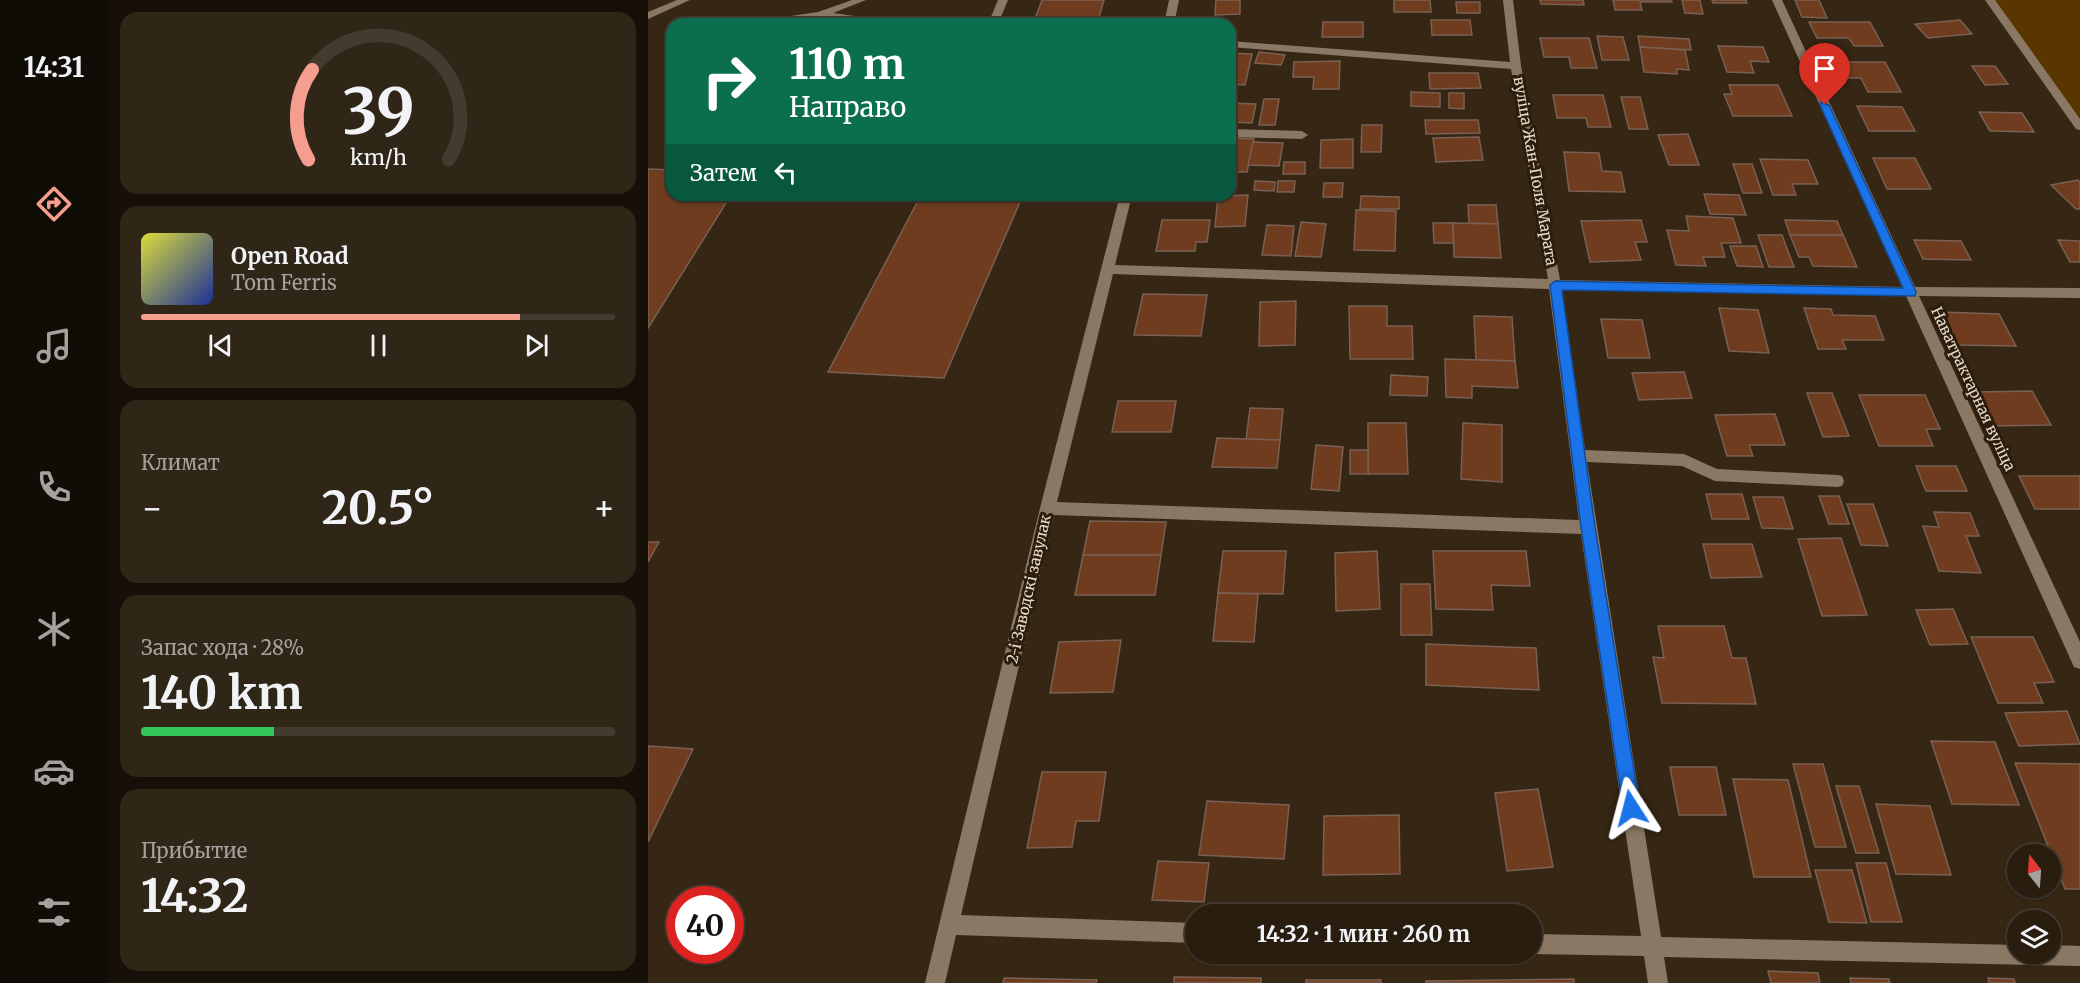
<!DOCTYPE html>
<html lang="ru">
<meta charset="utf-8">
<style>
body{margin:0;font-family:Merriweather,serif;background:#302618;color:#f1f3f6;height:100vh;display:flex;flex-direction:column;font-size:22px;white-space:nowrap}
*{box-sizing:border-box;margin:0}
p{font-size:20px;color:#a5a29e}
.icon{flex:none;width:33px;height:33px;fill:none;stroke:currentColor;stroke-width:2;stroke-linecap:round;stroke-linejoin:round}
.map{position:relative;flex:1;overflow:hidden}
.panel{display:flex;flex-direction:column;gap:12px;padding:12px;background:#161008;width:540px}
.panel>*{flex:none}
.hud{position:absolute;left:18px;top:18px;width:570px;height:183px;border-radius:18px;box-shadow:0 2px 4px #0004,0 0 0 2px #443b2f;background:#0b6e4f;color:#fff;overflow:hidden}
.needle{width:39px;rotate:343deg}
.tools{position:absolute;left:1359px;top:844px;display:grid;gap:12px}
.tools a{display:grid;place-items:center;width:54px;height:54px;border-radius:50%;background:#281d0f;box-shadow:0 2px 4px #0004,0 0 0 2px #443b2f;font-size:30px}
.speed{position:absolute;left:18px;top:886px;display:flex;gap:12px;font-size:30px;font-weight:700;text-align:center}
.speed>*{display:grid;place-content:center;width:78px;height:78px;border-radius:50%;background:#281d0f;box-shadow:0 2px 4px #0004,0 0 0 2px #443b2f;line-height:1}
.speed .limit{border:9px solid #d22;background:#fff;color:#111}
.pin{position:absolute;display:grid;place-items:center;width:51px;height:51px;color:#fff;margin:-62px -26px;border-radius:50% 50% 50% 0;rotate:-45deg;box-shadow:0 0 6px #0007}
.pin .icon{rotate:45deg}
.me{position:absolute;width:66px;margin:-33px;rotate:351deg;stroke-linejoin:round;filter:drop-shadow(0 0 4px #0008)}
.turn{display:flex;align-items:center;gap:21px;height:126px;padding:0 24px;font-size:27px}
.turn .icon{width:78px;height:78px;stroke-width:2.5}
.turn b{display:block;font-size:42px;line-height:51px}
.then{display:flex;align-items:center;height:57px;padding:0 24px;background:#0003;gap:12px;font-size:22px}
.big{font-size:45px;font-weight:700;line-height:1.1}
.panel .card{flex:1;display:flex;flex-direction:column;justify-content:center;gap:9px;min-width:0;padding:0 21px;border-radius:18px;background:#302618}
.panel .dial{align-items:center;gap:0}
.dial svg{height:156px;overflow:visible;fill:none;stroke:#443b2f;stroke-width:7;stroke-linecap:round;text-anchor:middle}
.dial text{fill:#f1f3f6;stroke:none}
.song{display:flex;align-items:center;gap:18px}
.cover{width:72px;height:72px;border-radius:9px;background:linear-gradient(135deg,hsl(60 70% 55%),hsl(230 70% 35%))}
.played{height:6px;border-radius:3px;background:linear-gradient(90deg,#f59d8e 80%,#443b2f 80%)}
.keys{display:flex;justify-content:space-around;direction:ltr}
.heat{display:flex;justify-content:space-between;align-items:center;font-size:33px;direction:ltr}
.charge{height:9px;border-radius:4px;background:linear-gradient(90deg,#34c759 28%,#443b2f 0)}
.trip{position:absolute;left:537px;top:904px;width:357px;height:60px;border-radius:30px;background:#281d0f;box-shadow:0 2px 4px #0004,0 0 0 2px #443b2f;font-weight:700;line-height:60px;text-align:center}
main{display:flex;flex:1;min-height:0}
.menu{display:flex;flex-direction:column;width:108px;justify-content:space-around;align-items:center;background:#100c06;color:#a5a29e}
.menu .icon{width:42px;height:42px}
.menu .selected{color:#f59d8e}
.menu b{font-size:27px;color:#f1f3f6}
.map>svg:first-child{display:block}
.green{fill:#593500}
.building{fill:#6f3c1f;stroke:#796053;stroke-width:1.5}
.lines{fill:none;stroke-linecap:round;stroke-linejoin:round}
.minor{fill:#8b7864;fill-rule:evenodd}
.route{fill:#1a73e8;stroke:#114b97;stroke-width:1.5}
.labels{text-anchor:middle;stroke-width:6;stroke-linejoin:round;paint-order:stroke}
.street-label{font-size:15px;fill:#e6dbd0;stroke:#2c1d0b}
</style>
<main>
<nav class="menu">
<b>14:31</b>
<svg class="icon selected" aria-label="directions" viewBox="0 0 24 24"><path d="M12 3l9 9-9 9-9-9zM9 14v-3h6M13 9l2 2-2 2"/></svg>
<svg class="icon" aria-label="music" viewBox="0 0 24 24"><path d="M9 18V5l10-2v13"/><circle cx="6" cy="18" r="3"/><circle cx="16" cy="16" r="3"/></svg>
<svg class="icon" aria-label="phone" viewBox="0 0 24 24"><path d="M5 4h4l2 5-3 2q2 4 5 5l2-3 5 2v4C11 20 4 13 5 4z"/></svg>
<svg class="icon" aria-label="climate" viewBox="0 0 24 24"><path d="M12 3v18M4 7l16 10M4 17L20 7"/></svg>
<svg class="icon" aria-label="car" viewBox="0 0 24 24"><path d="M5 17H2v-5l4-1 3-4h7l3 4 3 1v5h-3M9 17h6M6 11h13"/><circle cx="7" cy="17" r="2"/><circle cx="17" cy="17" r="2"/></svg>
<svg class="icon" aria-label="filters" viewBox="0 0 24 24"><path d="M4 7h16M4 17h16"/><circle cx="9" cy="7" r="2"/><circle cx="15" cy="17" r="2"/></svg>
</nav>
<section class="panel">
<div class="card dial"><svg viewBox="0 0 100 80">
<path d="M14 69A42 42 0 1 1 86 69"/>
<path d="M14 69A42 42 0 0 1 16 23" stroke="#f59d8e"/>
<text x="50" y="56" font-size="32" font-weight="700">39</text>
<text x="50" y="72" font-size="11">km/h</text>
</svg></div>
<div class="card">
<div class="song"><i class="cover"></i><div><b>Open Road</b><p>Tom Ferris</p></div></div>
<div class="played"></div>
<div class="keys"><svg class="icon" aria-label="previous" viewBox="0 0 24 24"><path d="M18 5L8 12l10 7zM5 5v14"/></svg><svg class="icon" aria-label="pause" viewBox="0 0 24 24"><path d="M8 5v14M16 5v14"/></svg><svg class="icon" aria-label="next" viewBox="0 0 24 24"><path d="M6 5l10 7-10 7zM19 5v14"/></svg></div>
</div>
<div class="card"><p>Климат</p>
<div class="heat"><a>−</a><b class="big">20.5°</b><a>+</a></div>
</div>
<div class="card"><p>Запас хода · 28%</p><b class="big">140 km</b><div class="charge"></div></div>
<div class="card"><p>Прибытие</p><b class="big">14:32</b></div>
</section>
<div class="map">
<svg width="1432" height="983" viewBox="0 0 1432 983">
<rect width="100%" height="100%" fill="#362714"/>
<polygon class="green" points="1342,0 1432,0 1432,122"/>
<g class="building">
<polygon points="394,0 456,0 449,24 385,24"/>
<polygon points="568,0 592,0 592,14 567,15"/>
<polygon points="746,0 782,0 783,12 746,12"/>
<polygon points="892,0 935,0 936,5 893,4"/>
<polygon points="965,0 1023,0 1024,2 992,2 994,10 967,10"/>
<polygon points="1034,0 1052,0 1055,14 1037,13"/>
<polygon points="1064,0 1098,0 1099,3 1065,3"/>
<polygon points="1147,0 1171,0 1179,18 1154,17"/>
<polygon points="808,2 832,2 832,13 809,13"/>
<polygon points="783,20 822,20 824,35 784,35"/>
<polygon points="1312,20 1324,34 1280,38 1267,24"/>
<polygon points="675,22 715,22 715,37 674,37"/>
<polygon points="1161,22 1222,22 1235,46 1206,46 1201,38 1169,38"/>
<polygon points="949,36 975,37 981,60 954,60"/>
<polygon points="990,36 1041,39 1043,50 992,47"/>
<polygon points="892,38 941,38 949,68 923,68 921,57 896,57"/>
<polygon points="1070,46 1115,47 1121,62 1102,61 1106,73 1079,72"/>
<polygon points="992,47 1037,50 1041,70 1029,69 1029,74 996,72"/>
<polygon points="611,52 637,55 633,65 607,63"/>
<polygon points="582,53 604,54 597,85 582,84"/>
<polygon points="692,61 691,89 665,89 666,77 645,77 646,62"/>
<polygon points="1182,62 1237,62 1253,92 1220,92 1213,78 1190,78"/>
<polygon points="1324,66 1347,66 1360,84 1337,85"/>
<polygon points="781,73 830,73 833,88 782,89"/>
<polygon points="1081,85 1130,85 1144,116 1085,116 1076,94 1084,94"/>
<polygon points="763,92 792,93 792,107 763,106"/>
<polygon points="801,93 816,93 816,109 801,108"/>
<polygon points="905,95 955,95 963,127 940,127 938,118 909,118"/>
<polygon points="973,97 992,97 1000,129 981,129"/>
<polygon points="616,99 631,99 627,125 611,125"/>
<polygon points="582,103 608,104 604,123 582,122"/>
<polygon points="1209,106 1254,107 1267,131 1221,131"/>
<polygon points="1331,112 1374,113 1386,132 1342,131"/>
<polygon points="777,120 830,120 832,133 778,134"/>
<polygon points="714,125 734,125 733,152 713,152"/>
<polygon points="1040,134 1051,165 1021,165 1010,135"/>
<polygon points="831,137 835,160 788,162 785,138"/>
<polygon points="582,138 606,139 599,172 582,172"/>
<polygon points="705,139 705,168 672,168 673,140"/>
<polygon points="605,142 635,143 631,166 600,165"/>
<polygon points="916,152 951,153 954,171 973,172 977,192 921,191"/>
<polygon points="1225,158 1267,158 1283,189 1239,189"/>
<polygon points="1112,159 1160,160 1170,184 1144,184 1148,195 1125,195"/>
<polygon points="636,162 657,162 657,174 635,174"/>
<polygon points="1085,164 1104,164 1114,193 1095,193"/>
<polygon points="0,169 24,170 24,195 83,195 0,328"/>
<polygon points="1430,180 1432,182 1432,209 1428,209 1403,185"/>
<polygon points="607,181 627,182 626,191 606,190"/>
<polygon points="630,181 647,181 646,192 629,192"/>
<polygon points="676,183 695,183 694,197 675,197"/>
<polygon points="1056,194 1091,195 1098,215 1062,214"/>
<polygon points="273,195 375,195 296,378 180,372"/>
<polygon points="600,195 597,226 567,227 570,196"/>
<polygon points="713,196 751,197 751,209 712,209"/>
<polygon points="820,205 848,205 850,224 821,223"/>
<polygon points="708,210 748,211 747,251 706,250"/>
<polygon points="1038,216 1085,218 1093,243 1073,243 1077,257 1055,257 1058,266 1028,265 1019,230 1041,231"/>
<polygon points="514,220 562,220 559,242 548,242 547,251 508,251"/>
<polygon points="993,220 999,242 987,242 993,260 942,262 933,221"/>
<polygon points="1137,220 1189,221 1195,235 1142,235"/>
<polygon points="653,222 678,224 673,257 647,256"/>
<polygon points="785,223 805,223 806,243 786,243"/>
<polygon points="805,223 850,224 853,258 806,257"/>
<polygon points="619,225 646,226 643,256 614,255"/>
<polygon points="1110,235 1134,235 1146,267 1121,267"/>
<polygon points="1142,235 1195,235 1209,267 1165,266 1161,257 1151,257"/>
<polygon points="1266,240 1313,241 1323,260 1275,259"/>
<polygon points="1410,240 1432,241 1432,262 1422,262"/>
<polygon points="1082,246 1108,246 1115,267 1089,266"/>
<polygon points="495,294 559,295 553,336 486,335"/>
<polygon points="648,301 647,345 611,346 612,302"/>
<polygon points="701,306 739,306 739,326 764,326 765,359 702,359"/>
<polygon points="1071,308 1110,310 1121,353 1081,351"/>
<polygon points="1156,308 1183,309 1185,315 1227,316 1236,340 1194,340 1198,349 1170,349"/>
<polygon points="1293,312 1351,314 1368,346 1307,345"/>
<polygon points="826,316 864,317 867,361 828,360"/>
<polygon points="953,319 994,320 1002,358 960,358"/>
<polygon points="797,359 867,361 870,388 824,386 824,398 798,397"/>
<polygon points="1036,372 1044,398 991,400 984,373"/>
<polygon points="743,375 780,377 779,396 742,395"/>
<polygon points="1384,391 1403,425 1344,426 1327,392"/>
<polygon points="1159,393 1184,393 1201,436 1175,437"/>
<polygon points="1211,395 1277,395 1292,429 1278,429 1285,446 1231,446"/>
<polygon points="470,401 528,401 523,432 464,432"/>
<polygon points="602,408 635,409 632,440 598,440"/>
<polygon points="1127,414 1137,445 1101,445 1105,456 1079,456 1067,415"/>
<polygon points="720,423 758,423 760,474 720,474"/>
<polygon points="815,423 854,425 854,482 813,479"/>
<polygon points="569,438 632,440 629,468 564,467"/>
<polygon points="668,445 695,447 691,491 663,489"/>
<rect x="702" y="450" width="18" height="24"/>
<polygon points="1268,466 1308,466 1319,491 1278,491"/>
<polygon points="1371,476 1432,476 1432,509 1387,509"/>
<polygon points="1058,494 1094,494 1101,519 1064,519"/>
<polygon points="1171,496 1191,496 1201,524 1181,524"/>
<polygon points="1105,497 1135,497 1145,529 1114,528"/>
<polygon points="1199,504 1225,504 1240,546 1213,545"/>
<polygon points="1286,512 1322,513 1331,536 1318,536 1333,573 1291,571 1275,526 1291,527"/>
<polygon points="442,521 518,522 513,555 435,555"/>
<polygon points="1193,538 1219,615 1174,616 1150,539"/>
<polygon points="0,542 11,542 0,562"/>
<polygon points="1055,544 1104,544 1114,577 1063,578"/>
<polygon points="575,551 638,551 635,594 570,593"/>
<polygon points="729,551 732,609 688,611 687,553"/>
<polygon points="785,551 878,551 882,586 843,585 845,610 788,609"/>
<polygon points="435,555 513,555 507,595 427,595"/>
<polygon points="753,584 782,584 784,635 753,635"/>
<polygon points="570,593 610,594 606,642 565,641"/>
<polygon points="1305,609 1320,644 1282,645 1268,610"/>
<polygon points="1010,626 1076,626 1084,658 1098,658 1108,704 1014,703 1005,657 1016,658"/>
<polygon points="1323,637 1385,637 1406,682 1386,683 1395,703 1350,703"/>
<polygon points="473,640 465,692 402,693 411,642"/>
<polygon points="778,644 888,648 891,690 778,685"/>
<polygon points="1419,711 1432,744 1371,746 1357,713"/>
<polygon points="1283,741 1347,742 1371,805 1304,804"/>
<polygon points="0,746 45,749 0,842"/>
<polygon points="1367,763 1432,764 1432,889 1417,889"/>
<polygon points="1145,764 1175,764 1198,847 1167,847"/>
<polygon points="1022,767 1068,767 1078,815 1031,815"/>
<polygon points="394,772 458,772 451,821 428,821 424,847 379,848"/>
<polygon points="1085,779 1140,780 1163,877 1106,877"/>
<polygon points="1188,786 1211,786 1231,853 1208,853"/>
<polygon points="890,789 905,867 859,871 847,793"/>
<polygon points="559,801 641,805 636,859 551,855"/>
<polygon points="1228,804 1282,806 1303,875 1248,874"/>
<polygon points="751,815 752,874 675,875 676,816"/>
<polygon points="510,861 561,863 556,902 504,900"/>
<polygon points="1208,863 1238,863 1254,922 1223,922"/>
<polygon points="1167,870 1204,870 1219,923 1181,922"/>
<polygon points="1120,971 1170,973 1172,983 1123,983"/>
<polygon points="526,977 613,978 613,983 526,983"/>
<polygon points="356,978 449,980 448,983 355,983"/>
<polygon points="1202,978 1241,979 1242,983 1203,983"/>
<polygon points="1340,978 1366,979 1367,983 1341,983"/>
<polygon points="926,979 926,983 778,983 778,981"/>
<rect x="658" y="980" width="75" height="3"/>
</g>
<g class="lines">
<g class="minor">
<polygon points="29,0 42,0 0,19 0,12"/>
<polygon points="204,0 218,0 185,13 242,21 247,24 220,24 174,18 129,24 103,24 108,21 170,12"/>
<polygon points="350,0 360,0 350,24 340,24"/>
<polygon points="521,0 531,0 526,24 516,24"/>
<path d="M855,0H865L873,66L912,280L1254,287L1124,0H1134L1267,287L1432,288V298L1271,296L1432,642V669L1426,667L1258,296L914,289L937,450L1036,454L1069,469L1189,475L1194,476L1196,481L1194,486L1189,487L1067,481L1034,466L939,462L1013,937L1370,945V954H1402V945L1432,946V966L1016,957L1020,983H1000L996,956L884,954V934L993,936L933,534L406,515L313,915L548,923V943L308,935L297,983H277L392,508L472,195H484L467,265L900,279L863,69L582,47V41L862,62ZM465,274L901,289L931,520L409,502Z"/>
<polygon points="1337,0 1347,0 1432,119 1432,130 1428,129"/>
<polygon points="582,129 654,131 660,135 654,139 582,137"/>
</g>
</g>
<polygon class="route" points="1173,102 1181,105 1268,292 1267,296 914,290 947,527 992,808 989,814 983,816 977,814 975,808 933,527 902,285 907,281 1255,288 1172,105"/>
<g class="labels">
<g class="street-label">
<text transform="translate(887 171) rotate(80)" y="5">вуліца Жан-Поля Марата</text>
<text transform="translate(1325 389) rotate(65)" y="5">Наватрактарная вуліца</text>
<text transform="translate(381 589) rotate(-77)" y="5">2-і Заводскі завулак</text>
</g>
</g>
</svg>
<div class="tools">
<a><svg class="needle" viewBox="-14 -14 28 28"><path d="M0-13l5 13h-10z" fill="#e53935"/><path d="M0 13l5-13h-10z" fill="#a5a29e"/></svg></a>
<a><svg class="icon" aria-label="layers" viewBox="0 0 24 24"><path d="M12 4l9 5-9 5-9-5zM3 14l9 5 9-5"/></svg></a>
</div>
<div class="speed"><div class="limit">40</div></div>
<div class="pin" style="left:1177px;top:105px;background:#d93025"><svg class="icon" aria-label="arrive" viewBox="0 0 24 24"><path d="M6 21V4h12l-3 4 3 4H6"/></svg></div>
<svg class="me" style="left:983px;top:808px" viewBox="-20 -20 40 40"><path d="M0-17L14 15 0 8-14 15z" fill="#1a73e8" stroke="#fff" stroke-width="4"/></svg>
<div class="trip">14:32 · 1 мин · 260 m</div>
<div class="hud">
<div class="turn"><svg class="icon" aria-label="right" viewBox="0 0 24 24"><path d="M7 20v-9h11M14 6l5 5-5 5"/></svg><div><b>110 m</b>Направо</div></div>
<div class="then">Затем<svg class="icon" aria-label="left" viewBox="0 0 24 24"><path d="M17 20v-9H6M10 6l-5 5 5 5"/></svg></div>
</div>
</div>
</main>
